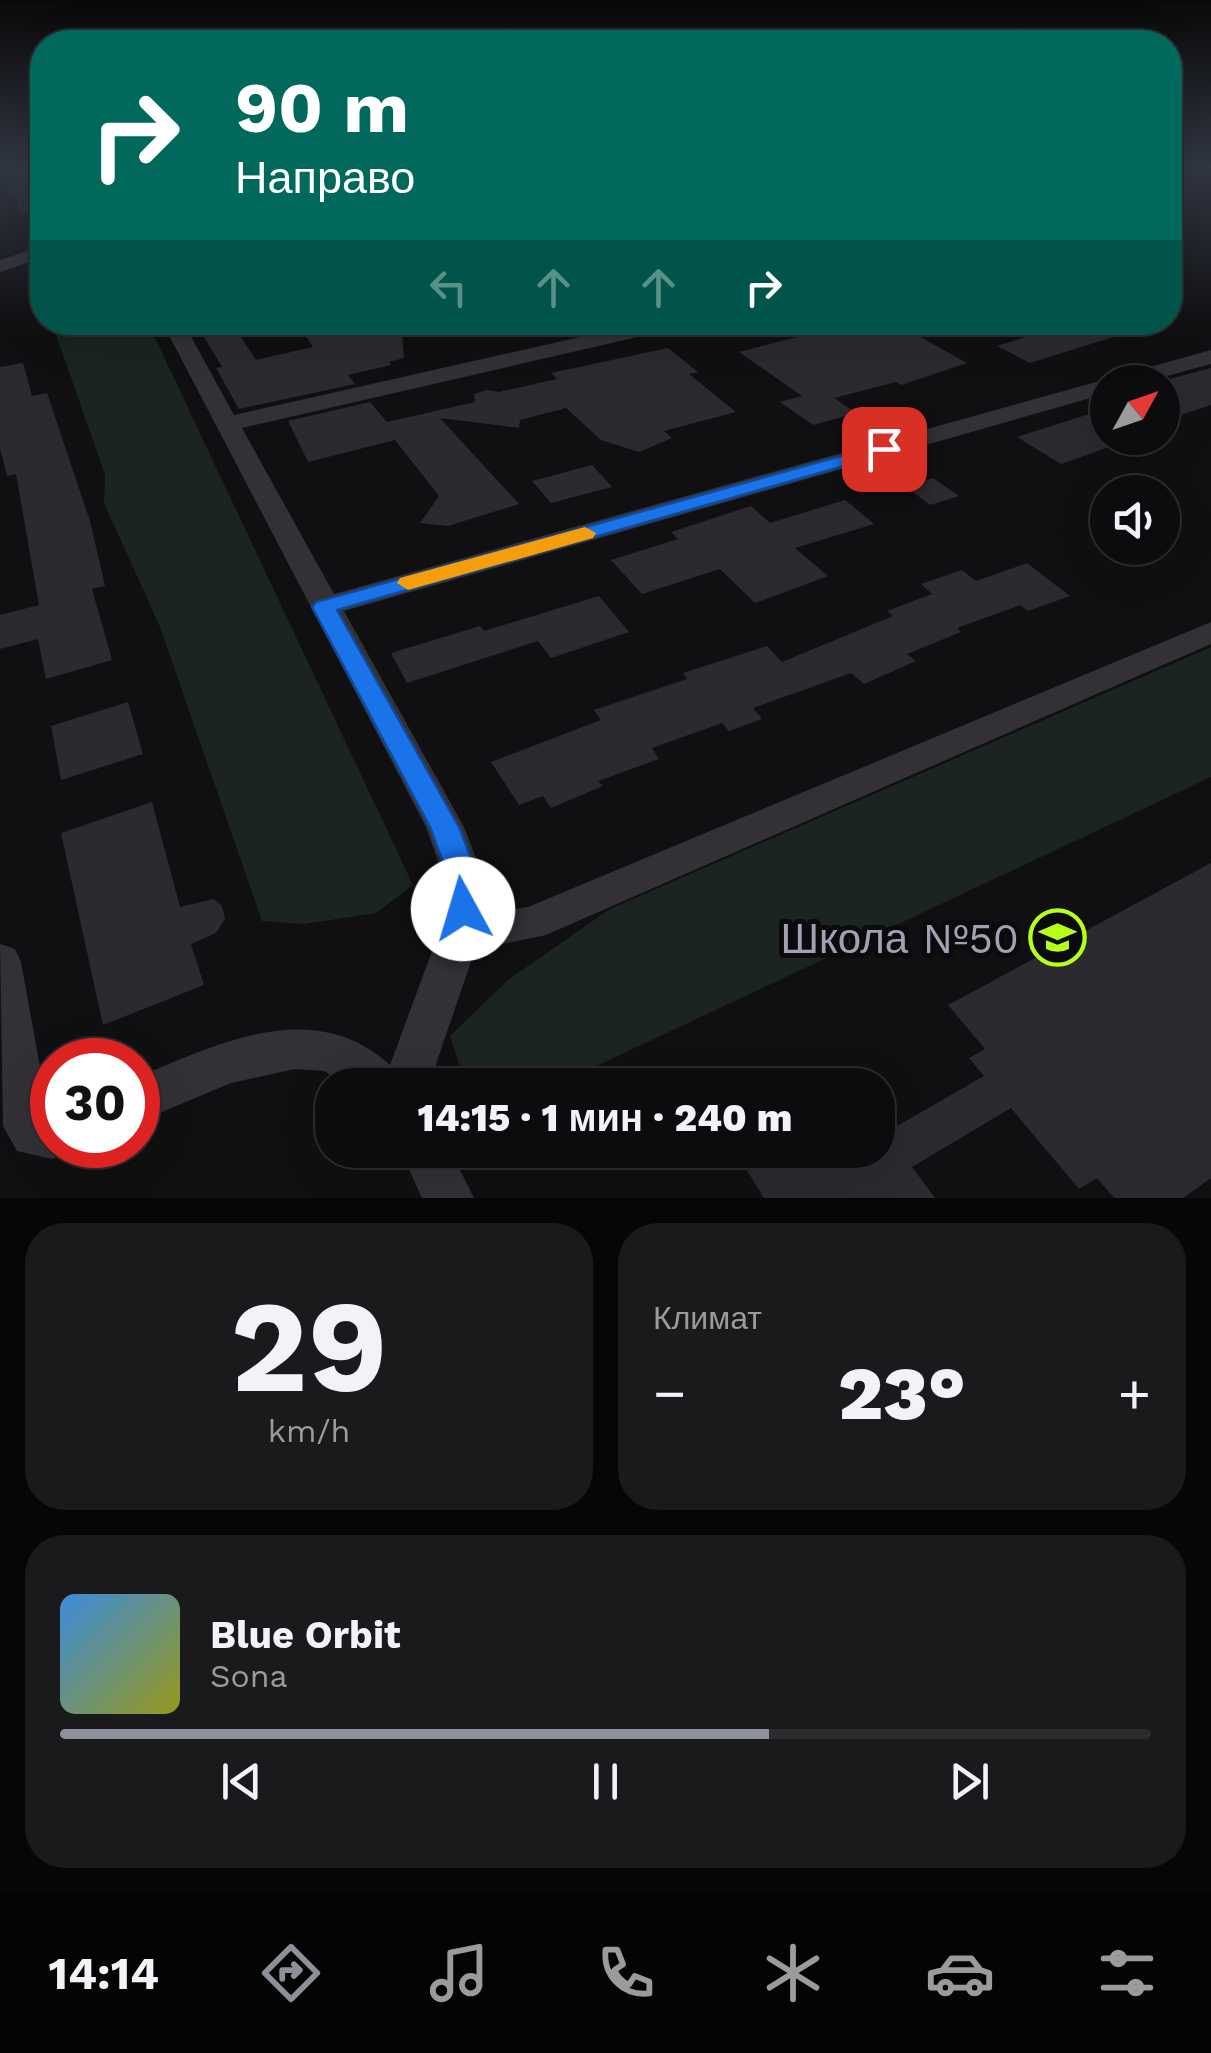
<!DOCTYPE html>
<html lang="ru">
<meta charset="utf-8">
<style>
body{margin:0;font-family:"Work Sans",sans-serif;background:#1a191b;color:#f1f3f6;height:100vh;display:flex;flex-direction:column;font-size:38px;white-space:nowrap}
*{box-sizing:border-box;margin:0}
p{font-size:32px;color:#9a9b9d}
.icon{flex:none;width:55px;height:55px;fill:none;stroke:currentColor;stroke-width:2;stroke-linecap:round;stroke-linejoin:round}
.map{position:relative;height:1198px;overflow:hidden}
.drawer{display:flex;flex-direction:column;gap:25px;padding:25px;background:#070607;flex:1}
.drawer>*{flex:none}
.banner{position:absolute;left:30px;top:30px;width:1152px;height:305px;border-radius:40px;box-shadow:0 10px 40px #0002,0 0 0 2px #2c2b2e;background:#00695c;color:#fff;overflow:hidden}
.needle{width:65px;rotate:50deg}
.buttons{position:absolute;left:1090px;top:365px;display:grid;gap:20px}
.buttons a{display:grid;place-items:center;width:90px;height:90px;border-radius:50%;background:#0c0b0d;box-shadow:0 10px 40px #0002,0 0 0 2px #2c2b2e;font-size:50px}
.speed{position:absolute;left:30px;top:1038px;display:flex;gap:20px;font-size:50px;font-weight:700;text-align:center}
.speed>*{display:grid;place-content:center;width:130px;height:130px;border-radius:50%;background:#0c0b0d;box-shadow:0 10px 40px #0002,0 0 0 2px #2c2b2e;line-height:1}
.speed .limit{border:15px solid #d22;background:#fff;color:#111}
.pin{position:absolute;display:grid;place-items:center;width:85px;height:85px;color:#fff;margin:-42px;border-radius:20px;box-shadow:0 5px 15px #0006}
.me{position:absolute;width:110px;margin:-55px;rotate:354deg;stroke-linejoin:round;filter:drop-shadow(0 0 8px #0008)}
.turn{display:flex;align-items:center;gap:35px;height:210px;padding:0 40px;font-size:45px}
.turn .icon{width:130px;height:130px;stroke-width:2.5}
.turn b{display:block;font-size:70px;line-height:85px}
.lanes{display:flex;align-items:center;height:95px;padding:0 40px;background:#0003;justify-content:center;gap:50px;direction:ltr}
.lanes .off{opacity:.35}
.big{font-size:75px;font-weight:800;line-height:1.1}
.drawer .tile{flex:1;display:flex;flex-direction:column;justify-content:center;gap:15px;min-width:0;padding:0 35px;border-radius:40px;background:#1a191b}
.drawer .dial{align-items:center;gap:0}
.dial b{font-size:130px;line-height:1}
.song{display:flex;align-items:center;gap:30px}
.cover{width:120px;height:120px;border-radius:15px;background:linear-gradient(135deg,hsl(210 70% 55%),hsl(60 70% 35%))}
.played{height:10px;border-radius:5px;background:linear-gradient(90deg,#8c9099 65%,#2c2b2e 65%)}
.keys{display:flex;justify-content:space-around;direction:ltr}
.heat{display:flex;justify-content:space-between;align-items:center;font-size:55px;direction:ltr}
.drawer .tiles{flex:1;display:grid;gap:25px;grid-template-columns:1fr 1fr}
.tile:last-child{grid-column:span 2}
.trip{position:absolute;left:315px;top:1068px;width:580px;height:100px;border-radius:40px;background:#0c0b0d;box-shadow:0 10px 40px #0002,0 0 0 2px #2c2b2e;font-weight:800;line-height:100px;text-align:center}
.tabs{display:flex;height:160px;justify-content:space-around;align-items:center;background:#050405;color:#9a9b9d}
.tabs .icon{width:70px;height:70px}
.tabs .selected{color:#8c9099}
.tabs b{font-size:45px;color:#f1f3f6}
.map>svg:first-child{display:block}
.green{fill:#1b2421}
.building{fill:#2c2a2e}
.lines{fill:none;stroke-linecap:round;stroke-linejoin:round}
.minor{fill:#333036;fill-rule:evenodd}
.route{fill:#1a73e8;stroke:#114b97;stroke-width:2.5}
.slow{fill:#f59e0b}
.labels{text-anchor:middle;stroke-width:10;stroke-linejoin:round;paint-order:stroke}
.near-poi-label{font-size:42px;fill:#a69fb3;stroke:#0b0a0c;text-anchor:end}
</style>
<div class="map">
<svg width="1211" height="1198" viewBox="0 0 1211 1198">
<rect width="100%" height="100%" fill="#100f11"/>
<g class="green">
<polygon points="2,167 42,167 42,213 21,214"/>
<polygon points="52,323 148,323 413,885 376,913 305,924 262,921 160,627 104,503 105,475"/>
<polygon points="1211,647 1211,777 556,1085 466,1085 450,1036 508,980 610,909"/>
</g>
<g class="building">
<polygon points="195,322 231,322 256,360 313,347 296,322 401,322 404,358 389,362 391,365 348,375 355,384 239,409 216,368 222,367"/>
<polygon points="856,322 894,322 967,363 901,385 896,382 834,398 856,413 813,425 780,402 802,396 739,352"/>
<polygon points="1027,322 1141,322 1142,328 1030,363 997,346 1045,331"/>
<polygon points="668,348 698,372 689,374 736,412 664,431 672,438 639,452 601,440 566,408 520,420 519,428 440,418 519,504 448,526 420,523 439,496 395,440 308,462 288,421 370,402 387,422 475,402 474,394 487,390 499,392 557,379 551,373"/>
<polygon points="23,363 32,396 47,393 90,521 105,586 92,589 112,660 46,679 38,639 0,649 0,615 39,605 16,474 7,476 0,448 0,367"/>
<polygon points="1211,368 1211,405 1162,421 1162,381"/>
<polygon points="1108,408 1108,439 1103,441 1112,446 1061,464 1017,437"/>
<polygon points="592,465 612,487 551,503 532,481"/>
<polygon points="933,478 959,496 930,505 905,486"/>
<polygon points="845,500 874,524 795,548 828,576 755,603 720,569 642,594 611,560 678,539 671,532 751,506 770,523"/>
<polygon points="1027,563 1070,596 1028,611 1020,605 957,628 961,632 907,654 916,661 864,684 851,673 753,708 762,719 729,731 722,723 652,748 659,759 598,781 603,786 551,808 543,796 519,805 491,762 601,720 594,710 687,679 683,673 767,646 782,662 893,616 887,611 932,594 921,584 962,570 976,581"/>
<polygon points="599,596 629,632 551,658 538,641 407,683 391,653 480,626 484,631"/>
<polygon points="128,702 143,754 61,780 51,726"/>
<polygon points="152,802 180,907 214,899 222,906 225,919 216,933 191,944 204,985 103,1025 61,833"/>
<polygon points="1211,863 1211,1178 1183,1198 1114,1198 1097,1178 1079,1189 1011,1108 912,1167 935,1198 764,1198 746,1169 781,1150 878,1150 878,1137 984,1076 969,1058 985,1049 948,1005"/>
</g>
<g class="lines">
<g class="minor">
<polygon points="42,246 42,258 0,272 0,260"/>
<path d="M162,322H183L234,415L647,322H687L677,328L242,428L334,594L1211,350V364L1144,382H1108V393L344,611L464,827L486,884L482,914L528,907L1211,622V644L546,935L475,950L436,1064L437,1085H347L324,1071L295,1069L231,1083L138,1122V1077C219,1043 314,996 390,1065L438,935L446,884L426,827Z"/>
<polygon points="0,944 15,949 21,962 48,1111 52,1112 52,1145 72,1145 69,1152 52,1159 17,1151 3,1126"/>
<polygon points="400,1150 450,1150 474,1198 422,1198"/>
</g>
</g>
<linearGradient id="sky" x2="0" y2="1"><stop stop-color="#090809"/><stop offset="0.5" stop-color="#313743"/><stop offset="1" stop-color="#313743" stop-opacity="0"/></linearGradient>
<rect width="1211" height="334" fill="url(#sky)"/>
<polygon class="route" points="884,444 893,449 890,453 337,610 459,827 481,884 474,918 463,922 452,918 447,909 451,884 430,827 312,607 316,602"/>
<polygon class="slow" points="585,527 596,533 593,538 408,590 397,583 400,578"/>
<defs>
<symbol id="school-ring" viewBox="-11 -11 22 22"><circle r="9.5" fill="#0b0a0c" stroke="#b5ff19" stroke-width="1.5"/><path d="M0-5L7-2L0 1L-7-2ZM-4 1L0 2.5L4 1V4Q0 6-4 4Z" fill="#b5ff19"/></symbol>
</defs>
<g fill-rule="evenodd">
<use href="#school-ring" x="1026" y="906" width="63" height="63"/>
</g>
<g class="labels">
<g class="near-poi-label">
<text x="1019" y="953">Школа №50</text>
</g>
</g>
</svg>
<div class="buttons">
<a><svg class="needle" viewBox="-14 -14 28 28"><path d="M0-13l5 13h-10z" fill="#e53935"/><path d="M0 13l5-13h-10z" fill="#9a9b9d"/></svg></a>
<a><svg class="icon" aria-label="sound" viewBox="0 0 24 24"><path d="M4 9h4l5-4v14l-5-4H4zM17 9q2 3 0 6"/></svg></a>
</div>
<div class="speed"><div class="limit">30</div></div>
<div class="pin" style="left:884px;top:449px;background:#d93025"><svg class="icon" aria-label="arrive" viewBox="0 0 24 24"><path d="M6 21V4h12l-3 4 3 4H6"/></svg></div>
<svg class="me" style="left:463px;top:909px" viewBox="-20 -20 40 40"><circle r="19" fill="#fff"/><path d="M0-13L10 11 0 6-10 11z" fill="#1a73e8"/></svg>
<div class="trip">14:15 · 1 мин · 240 m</div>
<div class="banner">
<div class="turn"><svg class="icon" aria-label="right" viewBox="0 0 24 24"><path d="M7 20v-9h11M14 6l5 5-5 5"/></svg><div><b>90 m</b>Направо</div></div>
<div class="lanes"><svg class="icon off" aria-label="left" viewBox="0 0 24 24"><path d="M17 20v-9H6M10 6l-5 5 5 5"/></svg><svg class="icon off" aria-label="ahead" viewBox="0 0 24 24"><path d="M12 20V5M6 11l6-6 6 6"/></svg><svg class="icon off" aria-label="ahead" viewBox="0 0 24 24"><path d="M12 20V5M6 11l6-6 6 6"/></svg><svg class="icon" aria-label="right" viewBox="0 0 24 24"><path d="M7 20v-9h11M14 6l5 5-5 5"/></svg></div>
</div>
</div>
<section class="drawer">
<div class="tiles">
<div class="tile dial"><b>29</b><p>km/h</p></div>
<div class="tile"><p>Климат</p>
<div class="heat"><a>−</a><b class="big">23°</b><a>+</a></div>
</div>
<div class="tile">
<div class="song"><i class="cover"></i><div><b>Blue Orbit</b><p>Sona</p></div></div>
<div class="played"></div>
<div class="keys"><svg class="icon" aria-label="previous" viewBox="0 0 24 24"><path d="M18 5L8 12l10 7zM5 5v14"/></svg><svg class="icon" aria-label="pause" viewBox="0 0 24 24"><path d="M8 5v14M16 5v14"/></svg><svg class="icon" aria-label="next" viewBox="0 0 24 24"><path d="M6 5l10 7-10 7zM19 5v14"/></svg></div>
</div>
</div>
</section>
<nav class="tabs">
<b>14:14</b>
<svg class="icon selected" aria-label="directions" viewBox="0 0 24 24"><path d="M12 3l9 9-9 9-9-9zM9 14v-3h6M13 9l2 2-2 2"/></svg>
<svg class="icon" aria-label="music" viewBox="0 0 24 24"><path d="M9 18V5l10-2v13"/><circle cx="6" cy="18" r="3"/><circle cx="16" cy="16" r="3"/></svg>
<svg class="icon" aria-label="phone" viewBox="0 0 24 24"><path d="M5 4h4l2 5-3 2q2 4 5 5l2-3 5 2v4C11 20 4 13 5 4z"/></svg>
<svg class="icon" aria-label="climate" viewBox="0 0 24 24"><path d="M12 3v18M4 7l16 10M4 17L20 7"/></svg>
<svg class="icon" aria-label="car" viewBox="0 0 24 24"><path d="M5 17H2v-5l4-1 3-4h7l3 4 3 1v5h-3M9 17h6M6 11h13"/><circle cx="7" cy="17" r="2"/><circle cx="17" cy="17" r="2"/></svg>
<svg class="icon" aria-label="filters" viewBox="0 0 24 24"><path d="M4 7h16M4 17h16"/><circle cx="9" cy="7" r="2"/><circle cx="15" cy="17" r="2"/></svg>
</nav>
